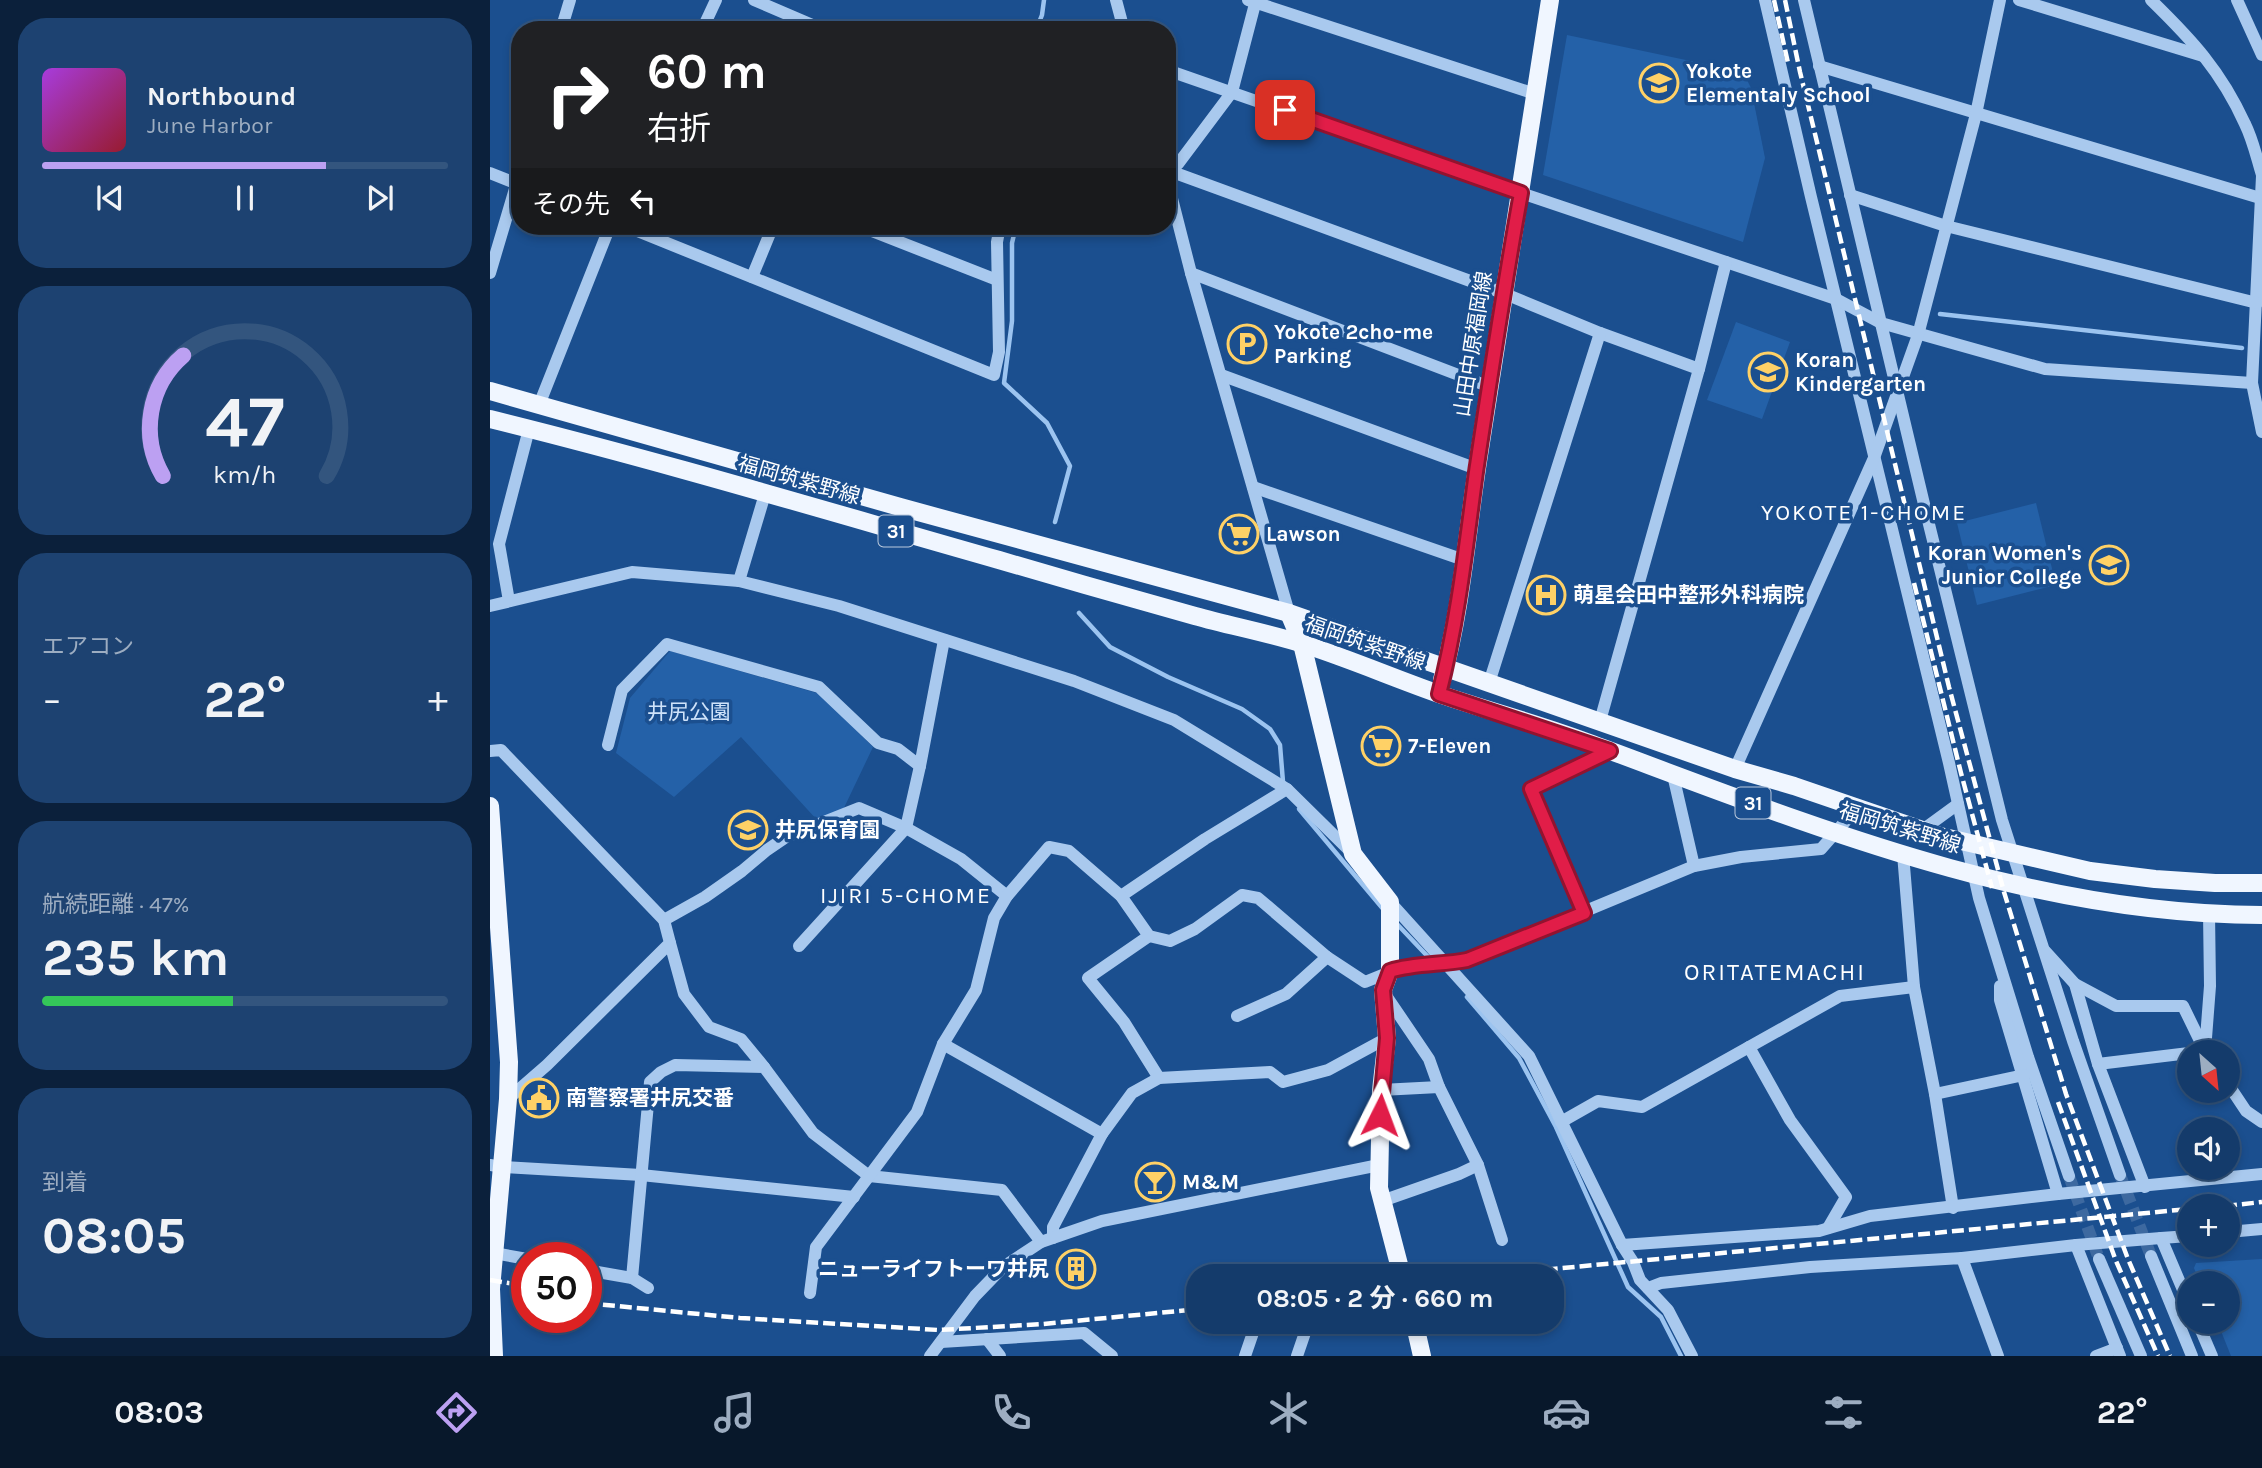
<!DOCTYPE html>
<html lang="ja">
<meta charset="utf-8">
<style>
body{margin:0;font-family:Karla,"Noto Sans JP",sans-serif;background:#1d4271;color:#f1f3f6;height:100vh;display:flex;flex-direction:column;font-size:26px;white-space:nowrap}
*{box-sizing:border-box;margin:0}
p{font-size:23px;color:#9dadc1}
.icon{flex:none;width:38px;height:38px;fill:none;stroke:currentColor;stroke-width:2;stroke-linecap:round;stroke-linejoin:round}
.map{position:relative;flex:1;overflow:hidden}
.panel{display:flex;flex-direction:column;gap:18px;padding:18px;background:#0b203b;width:490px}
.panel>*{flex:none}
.top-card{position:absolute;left:21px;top:21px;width:665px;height:214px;border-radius:28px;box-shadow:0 4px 10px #0003,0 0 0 2px #33557e;background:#202124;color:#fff;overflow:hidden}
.needle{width:46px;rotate:153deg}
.buttons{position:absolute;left:1687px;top:1040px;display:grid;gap:14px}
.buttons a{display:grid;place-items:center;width:63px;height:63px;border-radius:50%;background:#143b6b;box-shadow:0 4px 10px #0003,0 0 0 2px #33557e;font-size:35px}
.speed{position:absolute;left:21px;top:1242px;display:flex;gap:14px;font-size:35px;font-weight:700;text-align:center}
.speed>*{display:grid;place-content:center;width:91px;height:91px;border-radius:50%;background:#143b6b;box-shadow:0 4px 10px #0003,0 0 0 2px #33557e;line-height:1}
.speed .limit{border:10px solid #d22;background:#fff;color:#111}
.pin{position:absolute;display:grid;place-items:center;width:60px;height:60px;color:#fff;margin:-30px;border-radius:14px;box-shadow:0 4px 10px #0006}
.me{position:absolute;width:77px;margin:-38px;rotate:3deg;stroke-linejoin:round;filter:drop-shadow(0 0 5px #0008)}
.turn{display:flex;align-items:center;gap:24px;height:147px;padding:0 21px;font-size:32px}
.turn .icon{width:91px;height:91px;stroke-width:2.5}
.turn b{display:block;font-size:49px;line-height:60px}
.then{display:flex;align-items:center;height:66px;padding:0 21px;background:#0003;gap:14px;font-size:26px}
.big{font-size:52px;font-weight:700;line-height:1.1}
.panel .widget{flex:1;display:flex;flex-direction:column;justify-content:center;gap:10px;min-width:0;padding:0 24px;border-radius:28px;background:#1d4271}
.panel .dial{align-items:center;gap:0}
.dial svg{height:182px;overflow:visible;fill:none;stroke:#33557e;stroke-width:7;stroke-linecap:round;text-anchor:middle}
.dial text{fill:#f1f3f6;stroke:none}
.song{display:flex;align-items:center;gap:21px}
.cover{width:84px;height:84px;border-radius:10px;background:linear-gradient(135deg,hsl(280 70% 55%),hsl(350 70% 35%))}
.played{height:7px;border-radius:4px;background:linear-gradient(90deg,#bca0f2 70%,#33557e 70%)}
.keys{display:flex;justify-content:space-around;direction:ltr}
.heat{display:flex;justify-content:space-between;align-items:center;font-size:38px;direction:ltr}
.charge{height:10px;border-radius:5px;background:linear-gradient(90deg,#34c759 47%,#33557e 0)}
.trip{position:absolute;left:696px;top:1264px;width:378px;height:70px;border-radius:28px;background:#143b6b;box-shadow:0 4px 10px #0003,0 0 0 2px #33557e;font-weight:700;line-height:70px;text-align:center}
.dock{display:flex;height:112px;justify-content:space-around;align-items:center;background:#08182b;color:#9dadc1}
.dock .icon{width:49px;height:49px}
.dock .current{color:#bca0f2}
.dock b{font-size:32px;color:#f1f3f6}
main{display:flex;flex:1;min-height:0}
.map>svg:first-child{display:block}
.green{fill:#2461a8}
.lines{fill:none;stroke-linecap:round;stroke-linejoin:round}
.stream{stroke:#9cc4f0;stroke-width:4.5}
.minor-tunnel{stroke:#3d69a0;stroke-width:12;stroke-dasharray:12 6;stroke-linecap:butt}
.minor{stroke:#a9c9ee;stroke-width:12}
.major{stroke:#f0f6ff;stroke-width:18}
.rail{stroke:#fff;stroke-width:4.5;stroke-dasharray:12 5;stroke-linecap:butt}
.route-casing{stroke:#92132f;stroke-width:18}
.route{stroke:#e11d48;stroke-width:12}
.labels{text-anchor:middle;stroke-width:7;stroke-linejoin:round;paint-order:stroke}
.shield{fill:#1b4f8f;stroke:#bbcadd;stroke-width:2}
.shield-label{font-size:19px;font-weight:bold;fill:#fff}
.poi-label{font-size:21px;font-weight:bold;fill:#fff;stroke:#1b4f8f;text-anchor:start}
.street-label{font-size:21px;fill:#fff;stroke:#1b4f8f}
.park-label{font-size:21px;fill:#cfe3fa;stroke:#1b4f8f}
.neighbourhood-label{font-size:23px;letter-spacing:2px;fill:#fff;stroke:#1b4f8f}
.quarter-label{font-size:24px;letter-spacing:2px;fill:#fff;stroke:#1b4f8f}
</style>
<main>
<section class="panel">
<div class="widget">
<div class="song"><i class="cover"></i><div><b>Northbound</b><p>June Harbor</p></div></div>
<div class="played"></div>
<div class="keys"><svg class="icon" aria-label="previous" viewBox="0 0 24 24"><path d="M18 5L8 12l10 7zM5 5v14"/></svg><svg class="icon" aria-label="pause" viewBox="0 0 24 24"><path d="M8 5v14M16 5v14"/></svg><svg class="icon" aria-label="next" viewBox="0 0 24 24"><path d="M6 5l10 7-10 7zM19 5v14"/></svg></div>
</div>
<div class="widget dial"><svg viewBox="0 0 100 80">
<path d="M14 69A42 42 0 1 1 86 69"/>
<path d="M14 69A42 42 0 0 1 23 16" stroke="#bca0f2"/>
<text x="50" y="56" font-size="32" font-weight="700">47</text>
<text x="50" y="72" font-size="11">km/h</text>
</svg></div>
<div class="widget"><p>エアコン</p>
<div class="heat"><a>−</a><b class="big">22°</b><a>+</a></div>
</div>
<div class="widget"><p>航続距離 · 47%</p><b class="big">235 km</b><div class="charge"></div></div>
<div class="widget"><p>到着</p><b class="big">08:05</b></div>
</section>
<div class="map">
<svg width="1772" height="1356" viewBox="0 0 1772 1356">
<rect width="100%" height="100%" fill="#1b4f8f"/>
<g class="green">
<polygon points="1077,35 1253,72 1261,88 1275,158 1253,242 1053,175"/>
<polygon points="1246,322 1300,342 1272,419 1217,400"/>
<polygon points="1546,503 1566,585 1487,605 1467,523"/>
<polygon points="180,651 330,694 383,747 352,812 328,821 251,737 184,797 126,753 140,698"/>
<polygon points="1772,1259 1772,1356 1741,1356 1727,1321 1738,1321 1738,1283 1710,1283 1704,1268 1706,1263"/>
</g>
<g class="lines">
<g class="stream">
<polyline points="546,30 552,15 554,0"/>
<polyline points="526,226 522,243 522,321 514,383 557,423 580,466 565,522"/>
<polyline points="1450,314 1752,348"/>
<polyline points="589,613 620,647 678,677 752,709 780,729 790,745 793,782"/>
<polyline points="809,809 894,910"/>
<polyline points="907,924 942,961"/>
<polyline points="977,997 1029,1058 1066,1127 1138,1287 1171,1317 1191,1356"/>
</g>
<g class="minor-tunnel">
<polyline points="1630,1175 1661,1256"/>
<polyline points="1579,1176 1609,1259"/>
</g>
<g class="minor">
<polyline points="264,0 334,30"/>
<polyline points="626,0 634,30"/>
<polyline points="758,0 1045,94"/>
<polyline points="1275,0 1321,197 1459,763 1489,898 1538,1057 1579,1176"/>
<polyline points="1314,0 1434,504 1512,820 1583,1041 1630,1175"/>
<polyline points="1529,0 1713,56"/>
<path d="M1661,0C1702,40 1731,71 1755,124C1763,140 1767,159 1772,175"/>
<polyline points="1747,0 1772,55"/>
<polyline points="71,30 80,0"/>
<polyline points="212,30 226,0"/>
<polyline points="1329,66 1770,198"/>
<polyline points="677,70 1031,193 1346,299 1391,323 1555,369 1762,383"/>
<polyline points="677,169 688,164 742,92 766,0"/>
<polyline points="677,170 1013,293 1110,333 1209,369 1110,721"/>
<polyline points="0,173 30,185"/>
<polyline points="1772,176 1762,383 1772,432"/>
<polyline points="677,179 701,273 799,613"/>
<polyline points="1360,195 1456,226 1767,303"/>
<polyline points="135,226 504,375 509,352 507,242 510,226"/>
<polyline points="369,226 507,280"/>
<polyline points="0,273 30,172"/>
<polyline points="701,273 1000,387"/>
<polyline points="262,277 283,226"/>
<polyline points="1209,369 1236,262"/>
<polyline points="731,375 987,469"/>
<polyline points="49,405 120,226"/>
<polyline points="763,487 974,560"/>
<polyline points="249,581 275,494"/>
<polyline points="19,601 9,544 39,429"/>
<polyline points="0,606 142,572 249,581 349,606 584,681 684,720 797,789 862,853"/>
<polyline points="999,683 1110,333"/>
<polyline points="118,745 132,690 177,644 329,687 388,743 408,749 430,766"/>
<polyline points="0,751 11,750 174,920 180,943 57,1065 18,1099"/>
<polyline points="1245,769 1384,458 1428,335 1486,114 1510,0"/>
<polyline points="1183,775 1204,866"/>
<polyline points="1431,831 1468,804"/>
<polyline points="1413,854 1424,987 1445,1094 1463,1208"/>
<polyline points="631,896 715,839 797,789"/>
<polyline points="900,902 1039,1056 1132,1245 1143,1262 1150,1280 1178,1310 1202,1356"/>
<polyline points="1094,913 1041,789 1120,751"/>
<polyline points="174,920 215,897 252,871 277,850 296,837 369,808 416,828 471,859 517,896"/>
<polyline points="659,936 598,978 634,1022 669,1078"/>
<polyline points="180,943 194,994 219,1027 251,1039 274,1067"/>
<polyline points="309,946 416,828 430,766 454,640"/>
<polyline points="1555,951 1585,984 1608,1064 1655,1187"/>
<polyline points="1585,984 1626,1006 1693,1006 1715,1051"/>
<polyline points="1510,986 1510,1000 1568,1194"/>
<polyline points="895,994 939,1059 949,1087"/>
<polyline points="747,1016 796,994 837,957"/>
<polyline points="453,1044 612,1134"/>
<polyline points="1259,1047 1300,1120 1356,1197 1338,1228"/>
<polyline points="1715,1051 1720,986 1719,913"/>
<polyline points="1608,1064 1699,1053"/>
<polyline points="1738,1084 1756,1111 1772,1122"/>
<polyline points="891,1090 949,1087 988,1165 1012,1240"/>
<polyline points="1445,1094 1534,1075"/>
<polyline points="1071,1122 1108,1101 1152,1107 1350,996 1424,987"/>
<polyline points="0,1165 12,1167 151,1175 364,1197"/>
<polyline points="892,1201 969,1174 988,1165"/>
<polyline points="1738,1232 1772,1229"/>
<polyline points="1699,1236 1671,1238 1699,1304"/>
<polyline points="563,1238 563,1227 612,1134 642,1093 669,1078 780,1072 793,1082 838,1070 897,1038"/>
<polyline points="1132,1245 1329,1231 1380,1216 1568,1194 1772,1174"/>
<polyline points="1586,1245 1630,1356"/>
<polyline points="4,1253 37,1259"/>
<polyline points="1661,1256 1702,1356"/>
<polyline points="1472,1258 1586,1245 1671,1238"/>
<polyline points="1609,1259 1651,1356"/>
<polyline points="96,1270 142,1278 158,1288"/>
<polyline points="142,1278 160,1082 171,1072 185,1065 274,1067 323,1133 379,1176 512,1190 551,1242"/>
<polyline points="1158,1288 1171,1283 1320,1267 1472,1258 1508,1356"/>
<polyline points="320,1293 326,1247 427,1112 453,1044 486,990 504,918 517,896 559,847 579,851 631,896 659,936 680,941 705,929 752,895 768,898 837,957 875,982 912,967 977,960 1204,866 1251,857 1331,849 1367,808"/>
<polyline points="1707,1321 1722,1356"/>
<polyline points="497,1339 510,1356"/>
<polyline points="451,1342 594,1333 622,1356"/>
<polyline points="440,1356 485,1296 513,1267 551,1242 612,1221 889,1165"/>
<polyline points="755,1356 767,1321"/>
<polyline points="807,1356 819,1321"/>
<polyline points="1606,1356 1627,1348"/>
</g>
<g class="major">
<polyline points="0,391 410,507 799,613 1245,769 1304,786 1450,836 1600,871 1665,879 1725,883 1772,883"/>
<path d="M0,419C171,461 340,512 509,560C574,579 640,598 705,616C741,626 778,633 813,644C860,659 906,679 952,695C1002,712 1053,725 1102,744C1318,824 1538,915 1772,915"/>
<polyline points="799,613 812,644 863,854 900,902 900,971 893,990 897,1038 891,1090 889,1188 912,1276"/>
<path d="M952,680C972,607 977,530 989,455C1013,304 1036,152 1060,0"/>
<polyline points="0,806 19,1062 18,1099 1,1289 4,1356"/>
<polyline points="924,1321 932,1356"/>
</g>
<g class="rail">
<polyline points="1284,0 1298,63"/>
<polyline points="1295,0 1310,72 1459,687 1514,892 1576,1094 1638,1259 1680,1356"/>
<polyline points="1424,583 1471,773 1502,888"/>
<polyline points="1568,1102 1626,1261 1668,1356"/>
<polyline points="1735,1206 1772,1202"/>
<polyline points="988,1276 1699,1209"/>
<polyline points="0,1280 37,1286"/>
<polyline points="96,1303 250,1318 449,1330 553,1324 709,1309"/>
</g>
</g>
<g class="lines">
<defs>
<path id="route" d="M795,110L1031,193C1014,286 1000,379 986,472C976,546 968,621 949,694L1120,751L1041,789L1094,913L977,960C952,965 925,963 900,971L893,990L897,1038L890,1115"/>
</defs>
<use href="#route" class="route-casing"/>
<use href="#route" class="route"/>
</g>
<defs>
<symbol id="school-ring" viewBox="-11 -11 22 22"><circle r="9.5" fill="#1b4f8f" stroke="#ffd166" stroke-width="1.5"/><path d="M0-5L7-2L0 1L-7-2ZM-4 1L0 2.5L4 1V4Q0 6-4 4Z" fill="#ffd166"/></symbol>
<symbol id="parking-ring" viewBox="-11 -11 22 22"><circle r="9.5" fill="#1b4f8f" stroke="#ffd166" stroke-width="1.5"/><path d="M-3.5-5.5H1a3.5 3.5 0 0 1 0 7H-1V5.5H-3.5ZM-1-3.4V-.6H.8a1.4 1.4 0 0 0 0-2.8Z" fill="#ffd166"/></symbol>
<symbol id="supermarket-ring" viewBox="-11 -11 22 22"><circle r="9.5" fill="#1b4f8f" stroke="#ffd166" stroke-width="1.5"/><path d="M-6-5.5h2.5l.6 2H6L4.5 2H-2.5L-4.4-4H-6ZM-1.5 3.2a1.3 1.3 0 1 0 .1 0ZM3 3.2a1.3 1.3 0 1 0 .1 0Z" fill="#ffd166"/></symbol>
<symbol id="university-ring" viewBox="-11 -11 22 22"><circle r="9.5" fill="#1b4f8f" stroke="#ffd166" stroke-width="1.5"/><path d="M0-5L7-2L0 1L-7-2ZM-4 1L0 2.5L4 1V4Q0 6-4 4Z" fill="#ffd166"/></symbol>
<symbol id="hospital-ring" viewBox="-11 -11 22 22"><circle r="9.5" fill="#1b4f8f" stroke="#ffd166" stroke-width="1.5"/><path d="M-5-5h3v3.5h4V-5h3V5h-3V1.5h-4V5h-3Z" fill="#ffd166"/></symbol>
<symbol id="civic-ring" viewBox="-11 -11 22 22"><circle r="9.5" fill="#1b4f8f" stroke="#ffd166" stroke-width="1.5"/><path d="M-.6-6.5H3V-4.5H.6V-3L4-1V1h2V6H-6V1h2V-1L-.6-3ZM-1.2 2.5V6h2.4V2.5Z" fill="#ffd166"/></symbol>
<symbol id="bar-ring" viewBox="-11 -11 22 22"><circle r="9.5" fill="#1b4f8f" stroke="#ffd166" stroke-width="1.5"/><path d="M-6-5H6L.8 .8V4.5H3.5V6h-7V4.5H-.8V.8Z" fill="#ffd166"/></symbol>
<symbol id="building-ring" viewBox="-11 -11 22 22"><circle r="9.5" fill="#1b4f8f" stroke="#ffd166" stroke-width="1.5"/><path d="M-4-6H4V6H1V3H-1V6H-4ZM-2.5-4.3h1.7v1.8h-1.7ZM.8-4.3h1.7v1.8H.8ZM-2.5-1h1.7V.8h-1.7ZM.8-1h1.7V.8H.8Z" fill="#ffd166"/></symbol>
</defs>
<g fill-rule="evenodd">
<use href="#school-ring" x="1147" y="61" width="44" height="44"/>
<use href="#parking-ring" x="735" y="322" width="44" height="44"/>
<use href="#school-ring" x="1256" y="350" width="44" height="44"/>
<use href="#supermarket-ring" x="727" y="512" width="44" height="44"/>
<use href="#university-ring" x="1597" y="543" width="44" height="44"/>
<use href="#hospital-ring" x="1034" y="573" width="44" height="44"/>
<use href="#supermarket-ring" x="869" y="724" width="44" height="44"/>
<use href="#school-ring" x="236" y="808" width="44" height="44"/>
<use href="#civic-ring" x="27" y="1076" width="44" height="44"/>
<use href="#bar-ring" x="643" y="1160" width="44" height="44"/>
<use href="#building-ring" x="564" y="1247" width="44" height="44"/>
</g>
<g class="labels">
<g class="shield">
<rect x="388.5" y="515.5" width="35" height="31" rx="5"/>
<rect x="1245.5" y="787.5" width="35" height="31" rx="5"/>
</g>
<g class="shield-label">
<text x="406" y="538">31</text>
<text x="1263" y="810">31</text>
</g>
<g class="poi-label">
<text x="1196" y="78">Yokote<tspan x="1196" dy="24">Elementaly School</tspan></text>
<text x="784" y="339">Yokote 2cho-me<tspan x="784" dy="24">Parking</tspan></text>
<text x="1305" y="367">Koran<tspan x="1305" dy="24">Kindergarten</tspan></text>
<text x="776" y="541">Lawson</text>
<text x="1592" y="560" text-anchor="end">Koran Women's<tspan x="1592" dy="24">Junior College</tspan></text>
<text x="1083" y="602">萌星会田中整形外科病院</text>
<text x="918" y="753">7-Eleven</text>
<text x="285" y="837">井尻保育園</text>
<text x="76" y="1105">南警察署井尻交番</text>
<text x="692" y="1189">M&amp;M</text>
<text x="559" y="1276" text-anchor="end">ニューライフトーワ井尻</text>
</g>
<g class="street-label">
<text transform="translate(983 344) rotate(-81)" y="7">山田中原福岡線</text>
<text transform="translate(309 480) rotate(16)" y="7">福岡筑紫野線</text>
<text transform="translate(875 643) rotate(19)" y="7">福岡筑紫野線</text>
<text transform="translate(1410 828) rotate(17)" y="7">福岡筑紫野線</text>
</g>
<g class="park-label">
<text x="199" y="719">井尻公園</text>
</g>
<g class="neighbourhood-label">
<text x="1374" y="520">YOKOTE 1-CHOME</text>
<text x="416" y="903">IJIRI 5-CHOME</text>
</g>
<g class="quarter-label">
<text x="1285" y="980">ORITATEMACHI</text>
</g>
</g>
</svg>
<div class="buttons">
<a><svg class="needle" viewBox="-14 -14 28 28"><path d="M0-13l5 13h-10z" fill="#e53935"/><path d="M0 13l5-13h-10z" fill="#9dadc1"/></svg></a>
<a><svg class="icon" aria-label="sound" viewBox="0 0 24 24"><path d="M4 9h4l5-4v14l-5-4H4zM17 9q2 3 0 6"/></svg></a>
<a>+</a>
<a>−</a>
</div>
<div class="speed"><div class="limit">50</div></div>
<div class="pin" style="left:795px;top:110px;background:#d93025"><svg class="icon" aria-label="arrive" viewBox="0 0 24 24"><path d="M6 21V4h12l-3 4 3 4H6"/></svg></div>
<svg class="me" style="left:890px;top:1115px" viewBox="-20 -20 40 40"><path d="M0-17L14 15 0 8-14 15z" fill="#e11d48" stroke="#fff" stroke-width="4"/></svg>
<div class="trip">08:05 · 2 分 · 660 m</div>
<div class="top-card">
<div class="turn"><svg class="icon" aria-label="right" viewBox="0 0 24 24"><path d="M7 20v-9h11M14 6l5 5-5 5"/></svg><div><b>60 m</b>右折</div></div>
<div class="then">その先<svg class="icon" aria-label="left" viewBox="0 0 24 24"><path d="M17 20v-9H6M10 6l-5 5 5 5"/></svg></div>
</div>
</div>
</main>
<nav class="dock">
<b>08:03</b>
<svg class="icon current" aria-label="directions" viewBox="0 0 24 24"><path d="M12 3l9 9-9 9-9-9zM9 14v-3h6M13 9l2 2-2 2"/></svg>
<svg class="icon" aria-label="music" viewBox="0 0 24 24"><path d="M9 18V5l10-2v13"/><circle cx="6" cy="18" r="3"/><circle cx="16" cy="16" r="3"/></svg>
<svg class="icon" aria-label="phone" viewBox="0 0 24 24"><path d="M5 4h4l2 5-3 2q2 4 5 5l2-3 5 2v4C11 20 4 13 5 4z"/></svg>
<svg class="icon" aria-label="climate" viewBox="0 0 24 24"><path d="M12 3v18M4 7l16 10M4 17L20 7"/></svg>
<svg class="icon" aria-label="car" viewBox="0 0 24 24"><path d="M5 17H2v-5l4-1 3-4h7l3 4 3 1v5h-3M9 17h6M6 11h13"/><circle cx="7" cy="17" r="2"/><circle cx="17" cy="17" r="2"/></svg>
<svg class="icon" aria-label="filters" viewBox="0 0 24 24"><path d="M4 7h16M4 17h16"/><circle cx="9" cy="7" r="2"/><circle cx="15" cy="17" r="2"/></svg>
<b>22°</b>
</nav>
